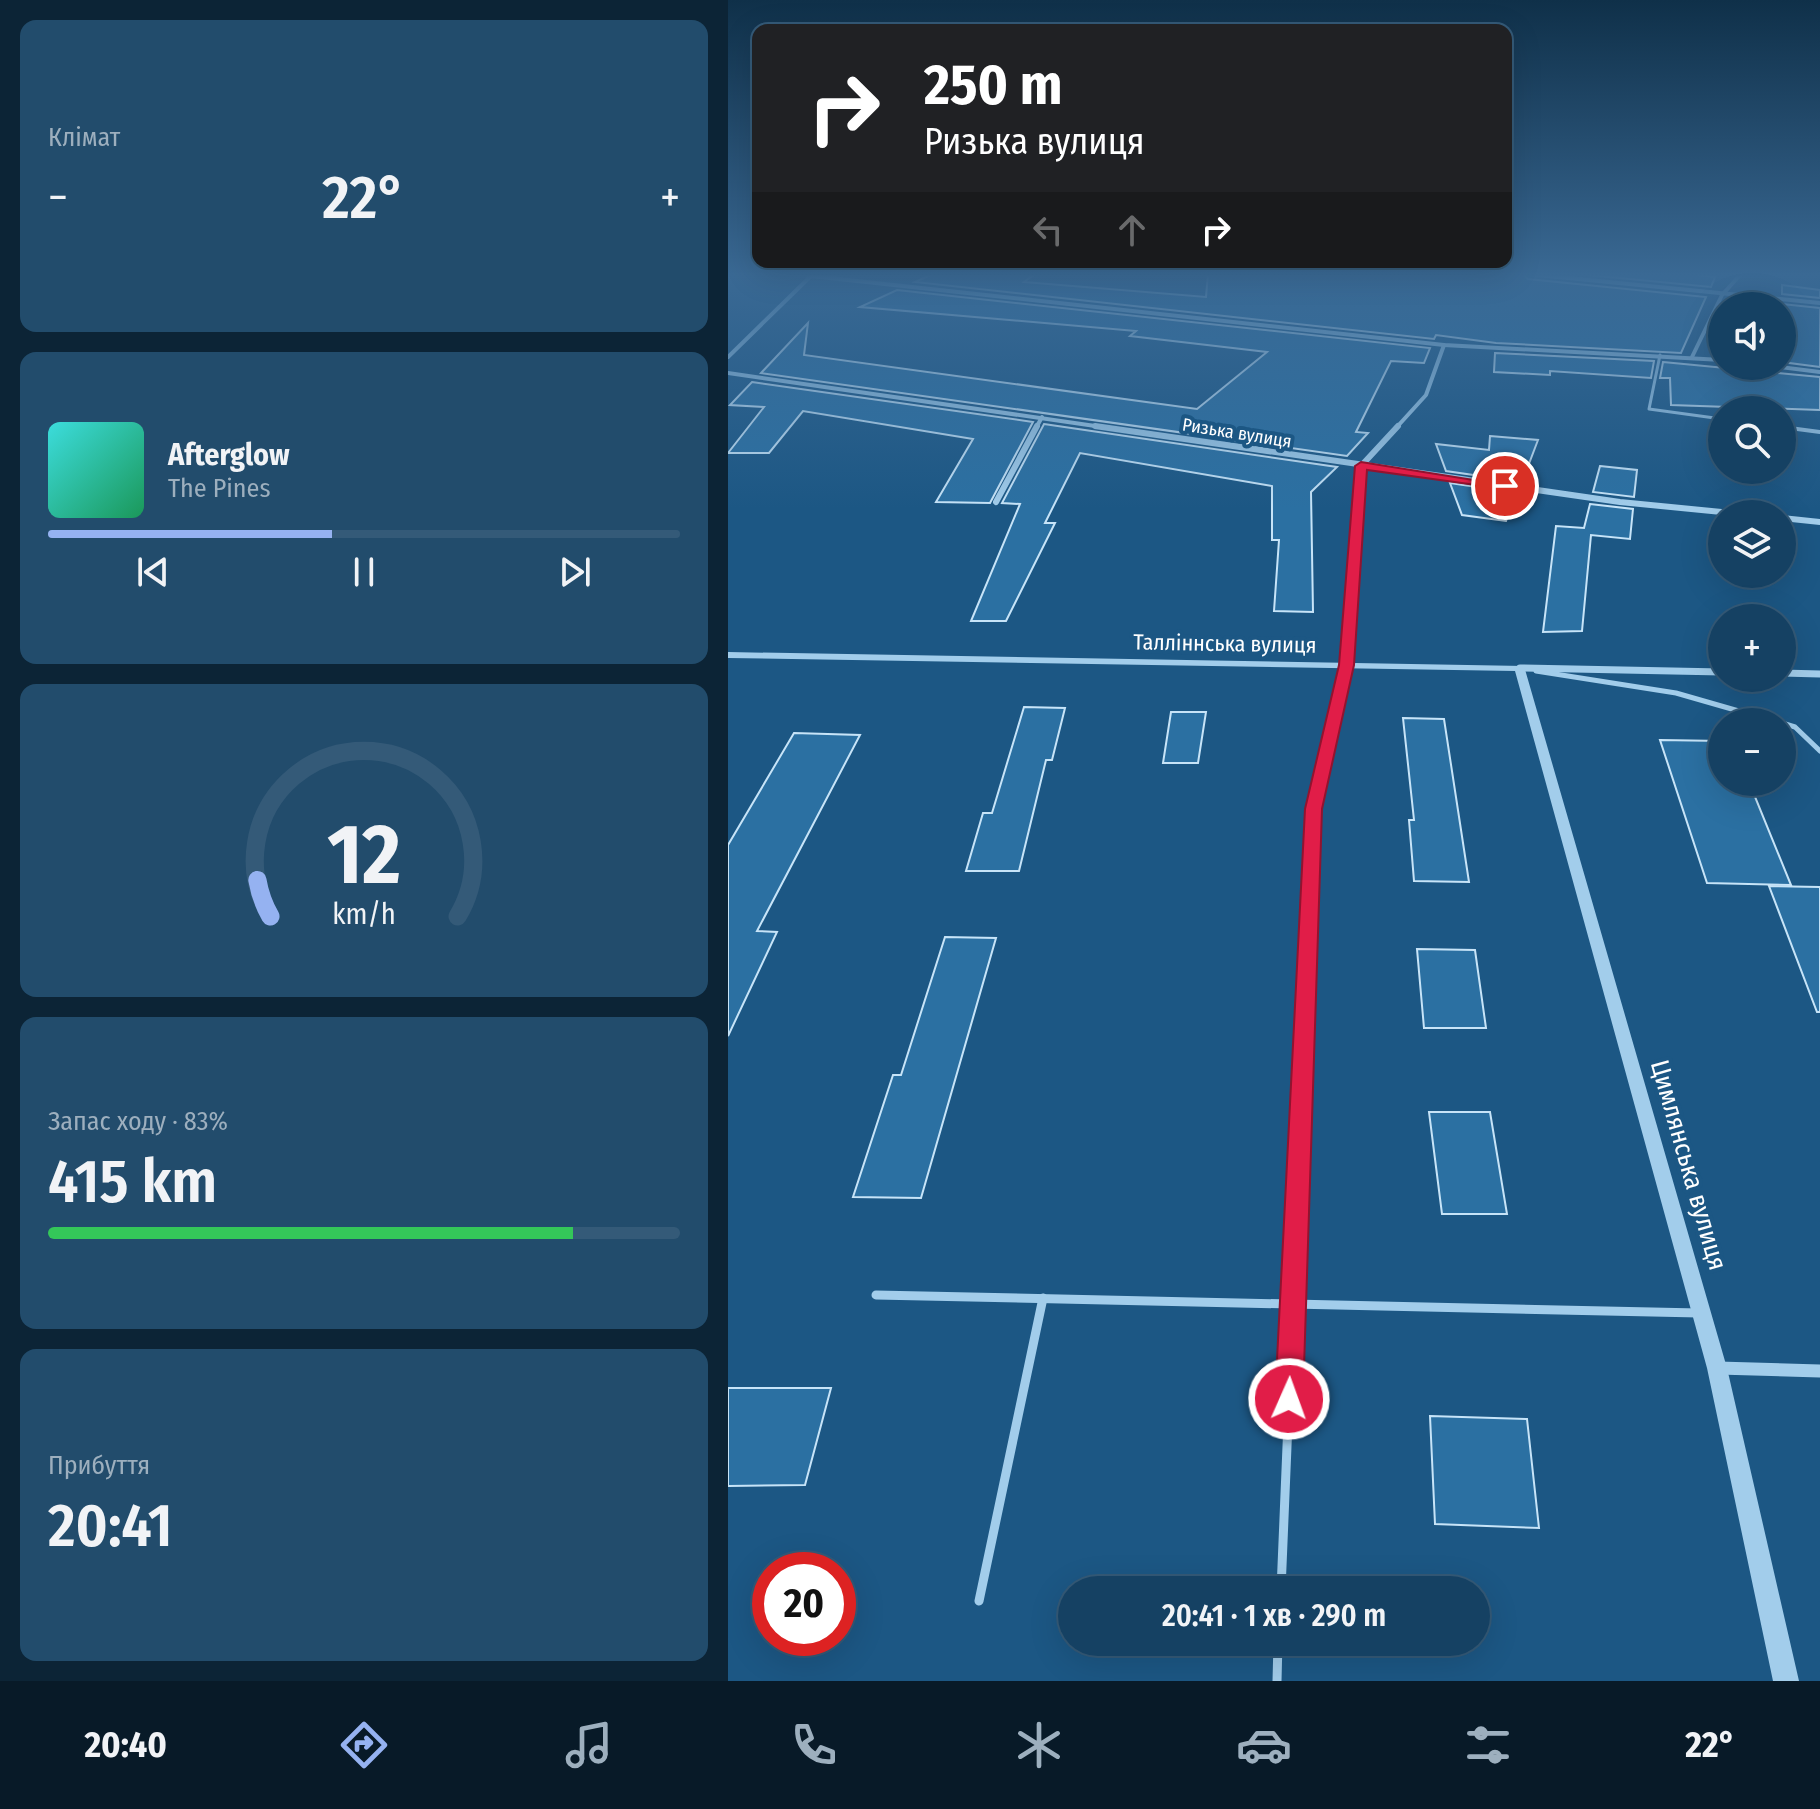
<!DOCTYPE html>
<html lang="uk">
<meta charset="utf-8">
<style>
body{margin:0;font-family:"Fira Sans Condensed",sans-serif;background:#224c6c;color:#f1f3f6;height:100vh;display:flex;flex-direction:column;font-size:30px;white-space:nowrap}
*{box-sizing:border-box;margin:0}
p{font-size:26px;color:#9dafbe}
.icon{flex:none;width:44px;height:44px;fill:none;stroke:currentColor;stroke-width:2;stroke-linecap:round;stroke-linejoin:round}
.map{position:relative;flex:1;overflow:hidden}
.details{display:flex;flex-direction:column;gap:20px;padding:20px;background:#0c2436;width:728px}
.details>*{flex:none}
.guide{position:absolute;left:24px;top:24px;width:760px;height:244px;border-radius:16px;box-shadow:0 8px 32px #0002,0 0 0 2px #345a78;background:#202124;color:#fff;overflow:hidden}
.tools{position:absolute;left:980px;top:292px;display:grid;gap:16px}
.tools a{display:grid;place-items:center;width:88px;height:88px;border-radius:50%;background:#154163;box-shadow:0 8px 32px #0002,0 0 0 2px #345a78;font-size:40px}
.speed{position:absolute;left:24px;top:1552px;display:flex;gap:16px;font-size:40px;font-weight:700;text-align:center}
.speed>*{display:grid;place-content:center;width:104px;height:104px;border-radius:50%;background:#154163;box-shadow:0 8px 32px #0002,0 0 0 2px #345a78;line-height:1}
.speed .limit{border:12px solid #d22;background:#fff;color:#111}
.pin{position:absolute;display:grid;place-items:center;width:68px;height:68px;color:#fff;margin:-34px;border:4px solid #fff;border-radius:50%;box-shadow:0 2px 8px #0007}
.me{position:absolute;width:88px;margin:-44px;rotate:2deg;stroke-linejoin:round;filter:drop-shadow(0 0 6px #0008)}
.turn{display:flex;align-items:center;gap:28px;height:168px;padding:0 40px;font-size:36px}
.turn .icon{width:104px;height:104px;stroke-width:2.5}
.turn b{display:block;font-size:56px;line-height:68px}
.lanes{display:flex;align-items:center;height:76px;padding:0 40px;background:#0003;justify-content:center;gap:40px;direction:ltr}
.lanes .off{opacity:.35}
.big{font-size:60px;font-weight:600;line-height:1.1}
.details .card{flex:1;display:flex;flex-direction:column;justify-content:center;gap:12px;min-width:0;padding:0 28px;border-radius:16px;background:#224c6c}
.details .dial{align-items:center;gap:0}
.dial svg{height:208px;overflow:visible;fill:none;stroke:#345a78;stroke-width:7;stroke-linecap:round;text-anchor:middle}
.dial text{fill:#f1f3f6;stroke:none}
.song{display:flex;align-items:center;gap:24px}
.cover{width:96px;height:96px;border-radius:12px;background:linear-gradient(135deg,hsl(180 70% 55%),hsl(150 70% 35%))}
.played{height:8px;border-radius:4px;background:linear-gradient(90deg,#95b2f1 45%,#345a78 45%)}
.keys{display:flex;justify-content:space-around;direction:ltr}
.heat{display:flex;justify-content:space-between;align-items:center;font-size:44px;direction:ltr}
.charge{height:12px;border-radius:6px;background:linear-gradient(90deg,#34c759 83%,#345a78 0)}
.trip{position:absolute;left:330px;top:1576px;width:432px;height:80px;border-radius:40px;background:#154163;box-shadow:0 8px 32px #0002,0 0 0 2px #345a78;font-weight:600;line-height:80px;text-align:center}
.tab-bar{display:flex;height:128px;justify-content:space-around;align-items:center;background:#081a28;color:#9dafbe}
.tab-bar .icon{width:56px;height:56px}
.tab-bar .active{color:#95b2f1}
.tab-bar b{font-size:36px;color:#f1f3f6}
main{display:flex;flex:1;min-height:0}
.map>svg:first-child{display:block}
.building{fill:#2b70a2;stroke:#c7e4f8;stroke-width:2}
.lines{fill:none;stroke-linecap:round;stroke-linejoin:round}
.service-far4{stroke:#a2cdeb;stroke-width:3}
.service-far3{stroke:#a2cdeb;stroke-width:4}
.service-far2{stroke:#a2cdeb;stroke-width:5}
.service-far1{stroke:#a2cdeb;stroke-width:7}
.service{stroke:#a2cdeb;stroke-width:9}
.minor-far3{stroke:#a2cdeb;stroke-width:4}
.minor-far2{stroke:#a2cdeb;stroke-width:6}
.minor-far1{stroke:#a2cdeb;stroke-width:7}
.minor{stroke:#a2cdeb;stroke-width:13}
.tertiary{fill:#a2cdeb;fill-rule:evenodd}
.route{fill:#e11d48;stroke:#92132f;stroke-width:2}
.labels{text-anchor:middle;stroke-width:8;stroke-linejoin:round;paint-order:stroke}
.far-street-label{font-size:18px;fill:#fff;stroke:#1c5784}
.street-label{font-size:22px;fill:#fff;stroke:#1c5784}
.near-street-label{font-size:26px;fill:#fff;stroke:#1c5784}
</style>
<main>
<section class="details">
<div class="card"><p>Клімат</p>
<div class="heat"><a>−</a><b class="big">22°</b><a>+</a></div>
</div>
<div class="card">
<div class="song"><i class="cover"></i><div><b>Afterglow</b><p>The Pines</p></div></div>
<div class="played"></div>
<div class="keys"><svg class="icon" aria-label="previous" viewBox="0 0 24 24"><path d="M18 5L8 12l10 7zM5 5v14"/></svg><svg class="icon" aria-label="pause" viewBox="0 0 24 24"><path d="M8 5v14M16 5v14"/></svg><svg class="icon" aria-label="next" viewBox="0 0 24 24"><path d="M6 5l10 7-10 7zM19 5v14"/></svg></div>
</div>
<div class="card dial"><svg viewBox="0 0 100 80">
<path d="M14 69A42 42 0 1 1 86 69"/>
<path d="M14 69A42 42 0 0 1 9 55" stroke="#95b2f1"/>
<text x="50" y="56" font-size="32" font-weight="700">12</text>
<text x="50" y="72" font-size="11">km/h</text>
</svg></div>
<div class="card"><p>Запас ходу · 83%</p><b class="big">415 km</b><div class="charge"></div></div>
<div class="card"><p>Прибуття</p><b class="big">20:41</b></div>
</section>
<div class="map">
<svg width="1092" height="1681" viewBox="0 0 1092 1681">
<rect width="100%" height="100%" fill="#1c5784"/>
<g class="building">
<polygon points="205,274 307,274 296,282 478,297 480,274 795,274 800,279 978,297 953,353 768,343 708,335 706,339 187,282"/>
<polygon points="851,274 962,274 987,277 983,287"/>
<polygon points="1054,285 1092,290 1092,298 1054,294"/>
<polygon points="169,290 702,348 696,363 663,361 628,432 640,433 619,456 33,373 80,323 76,355 469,409 539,352 402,336 408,331 132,307"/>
<polygon points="1054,304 1092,308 1092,367 1054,362"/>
<polygon points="767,353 926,361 923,378 822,371 822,375 766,372"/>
<polygon points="935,362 1092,377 1092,410 943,405 942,378 932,378"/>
<polygon points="24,382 305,422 262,503 208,502 245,439 75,411 41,453 0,453 36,407 2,405"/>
<polygon points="316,424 609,467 583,492 585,612 546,611 551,540 544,540 544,486 352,453 317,523 327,523 278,621 243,621 292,504 274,503"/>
<polygon points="762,436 810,440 794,482 718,471 708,444 761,450"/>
<polygon points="872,466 909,470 906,497 865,492"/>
<polygon points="722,483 789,493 778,521 734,515"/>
<polygon points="862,504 905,509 902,539 863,535 854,631 815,632 828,526 856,528"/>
<polygon points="296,707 337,708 324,760 318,760 291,871 238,871 255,813 264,813"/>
<polygon points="443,712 478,712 470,763 435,763"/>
<polygon points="675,718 716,719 741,882 686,881 681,820 686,820"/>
<polygon points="66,733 132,735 29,931 49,932 0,1036 0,845"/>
<polygon points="932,740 994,741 994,782 1021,782 1063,885 979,883"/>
<polygon points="1041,886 1092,887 1092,1012 1089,1012"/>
<polygon points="217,937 268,938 193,1198 125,1197 165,1075 173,1075"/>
<polygon points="689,949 747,950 758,1028 696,1028"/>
<polygon points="701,1112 762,1112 779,1214 714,1214"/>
<polygon points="0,1388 103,1388 77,1485 0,1486"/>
<polygon points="702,1416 799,1419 811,1528 707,1524"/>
</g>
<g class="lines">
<g class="service-far4">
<polyline points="932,355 921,409 994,419"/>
<polyline points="1054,427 1062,428"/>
</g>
<polyline class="service-far3" points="1054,427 1092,432"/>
<g class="service-far2">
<polyline points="808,671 948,693 1049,722"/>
<polyline points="1054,723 1067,727 1092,751"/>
<polyline points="583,890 586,809 619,665"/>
</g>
<polyline class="service-far1" points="568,1233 583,888"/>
<g class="service">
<polyline points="148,1295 971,1313"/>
<polyline points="553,1590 568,1231"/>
<polyline points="251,1601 315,1298"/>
<polyline points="549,1681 550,1642"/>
</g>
<g class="minor-far3">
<polyline points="800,274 1092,303"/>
<polyline points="83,276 716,345 994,360"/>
<polyline points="0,357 85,274"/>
<polyline points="964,357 994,295 1013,274"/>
<polyline points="1044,366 1092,372"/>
<polyline points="0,373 381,428"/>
<polyline points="308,428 314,417"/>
<polyline points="668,428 698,395 716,345"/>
</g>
<g class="minor-far2">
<polyline points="367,426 892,502 1014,514"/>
<polyline points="268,502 309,426"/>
<polyline points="1054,518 1092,522"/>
<polyline points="622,628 633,466 670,426"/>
</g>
<g class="minor-far1">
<polyline points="619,665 622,626"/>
<polyline points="792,668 994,672"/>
<polyline points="1054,673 1092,674"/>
</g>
<polyline class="minor" points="990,1368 1092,1371"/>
<polygon class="tertiary" points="0,652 796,666 999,1368 1071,1681 1045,1681 979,1368 787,671 0,658"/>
</g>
<linearGradient id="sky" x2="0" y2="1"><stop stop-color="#0f3049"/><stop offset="0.54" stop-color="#3a6994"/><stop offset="1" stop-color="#3a6994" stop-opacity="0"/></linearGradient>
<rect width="1092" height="509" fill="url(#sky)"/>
<polygon class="route" points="633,462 783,486 777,489 639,470 626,665 594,809 575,1399 571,1408 561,1412 551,1408 547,1399 577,809 611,665 627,466"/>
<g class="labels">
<g class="far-street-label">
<text transform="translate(509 433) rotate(9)" y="6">Ризька вулиця</text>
</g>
<g class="street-label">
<text transform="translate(497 643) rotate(1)" y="8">Талліннська вулиця</text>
</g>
<g class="near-street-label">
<text transform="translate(961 1165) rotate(74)" y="9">Цимлянська вулиця</text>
</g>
</g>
</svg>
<div class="tools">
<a><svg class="icon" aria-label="sound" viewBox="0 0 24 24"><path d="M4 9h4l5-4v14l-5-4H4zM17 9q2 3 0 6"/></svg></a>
<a><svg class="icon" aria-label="search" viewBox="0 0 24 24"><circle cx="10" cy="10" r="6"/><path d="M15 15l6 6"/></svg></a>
<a><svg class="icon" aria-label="layers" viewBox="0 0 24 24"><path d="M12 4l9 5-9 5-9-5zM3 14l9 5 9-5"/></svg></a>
<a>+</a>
<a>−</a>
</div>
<div class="speed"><div class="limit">20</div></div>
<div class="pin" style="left:777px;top:486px;background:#d93025"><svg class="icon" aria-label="arrive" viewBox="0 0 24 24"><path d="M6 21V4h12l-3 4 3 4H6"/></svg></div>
<svg class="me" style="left:561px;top:1399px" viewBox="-20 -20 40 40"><circle r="17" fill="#e11d48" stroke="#fff" stroke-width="3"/><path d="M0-11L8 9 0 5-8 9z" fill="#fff"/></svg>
<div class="trip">20:41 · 1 хв · 290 m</div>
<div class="guide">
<div class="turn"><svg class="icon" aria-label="right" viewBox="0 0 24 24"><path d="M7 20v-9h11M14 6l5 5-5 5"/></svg><div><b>250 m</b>Ризька вулиця</div></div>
<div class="lanes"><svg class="icon off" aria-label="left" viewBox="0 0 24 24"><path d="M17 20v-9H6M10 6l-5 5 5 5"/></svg><svg class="icon off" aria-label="ahead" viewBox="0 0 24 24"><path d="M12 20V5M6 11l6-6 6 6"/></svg><svg class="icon" aria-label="right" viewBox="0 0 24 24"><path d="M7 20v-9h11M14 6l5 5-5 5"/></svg></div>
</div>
</div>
</main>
<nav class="tab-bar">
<b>20:40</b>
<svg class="icon active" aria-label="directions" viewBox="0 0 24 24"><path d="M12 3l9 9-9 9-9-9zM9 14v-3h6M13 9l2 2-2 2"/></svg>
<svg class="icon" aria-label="music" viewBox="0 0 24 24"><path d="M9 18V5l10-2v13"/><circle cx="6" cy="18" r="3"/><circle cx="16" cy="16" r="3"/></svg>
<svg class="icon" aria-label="phone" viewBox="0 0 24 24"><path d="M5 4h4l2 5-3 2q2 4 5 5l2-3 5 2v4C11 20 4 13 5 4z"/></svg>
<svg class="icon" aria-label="climate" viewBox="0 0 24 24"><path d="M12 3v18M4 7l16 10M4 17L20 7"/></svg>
<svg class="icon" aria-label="car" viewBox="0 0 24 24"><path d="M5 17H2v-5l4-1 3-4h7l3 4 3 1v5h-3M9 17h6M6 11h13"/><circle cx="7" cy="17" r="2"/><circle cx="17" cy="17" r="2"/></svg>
<svg class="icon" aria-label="filters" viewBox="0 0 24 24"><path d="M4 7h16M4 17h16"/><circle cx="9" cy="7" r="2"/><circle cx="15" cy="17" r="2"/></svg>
<b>22°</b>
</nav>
